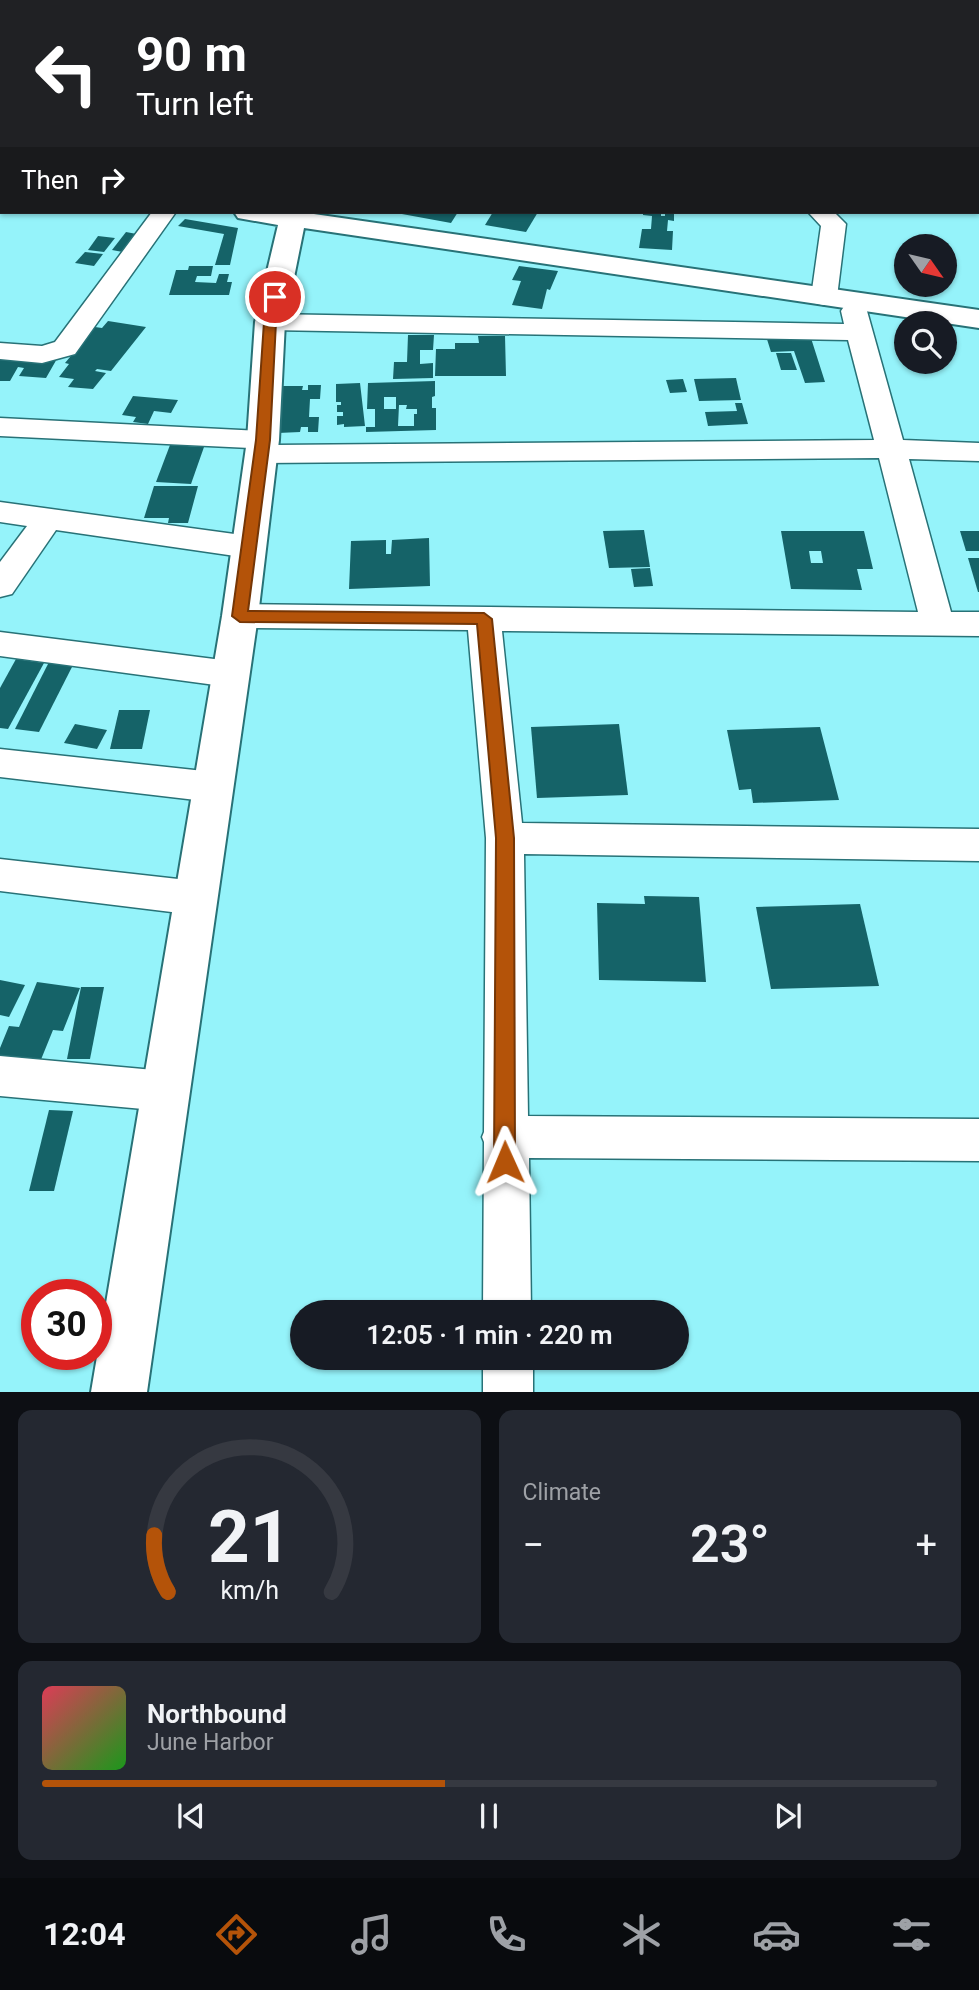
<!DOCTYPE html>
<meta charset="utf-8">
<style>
body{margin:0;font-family:Roboto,sans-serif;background:#242831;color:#f1f3f6;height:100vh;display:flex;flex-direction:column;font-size:26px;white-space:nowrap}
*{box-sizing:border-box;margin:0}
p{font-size:23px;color:#9ea1a6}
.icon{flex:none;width:38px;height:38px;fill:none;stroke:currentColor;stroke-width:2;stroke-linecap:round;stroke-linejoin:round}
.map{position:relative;height:1392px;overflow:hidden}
.details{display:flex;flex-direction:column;gap:18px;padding:18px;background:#0d0f14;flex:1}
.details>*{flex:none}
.guide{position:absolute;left:0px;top:0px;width:980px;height:214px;box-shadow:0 2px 5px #0004;background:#202124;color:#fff;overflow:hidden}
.needle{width:46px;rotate:124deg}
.tools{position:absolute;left:894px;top:234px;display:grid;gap:14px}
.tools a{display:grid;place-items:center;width:63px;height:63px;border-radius:50%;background:#171b24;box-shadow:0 2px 5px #0004;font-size:35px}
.speed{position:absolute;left:21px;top:1279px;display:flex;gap:14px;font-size:35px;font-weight:700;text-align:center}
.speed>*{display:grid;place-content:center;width:91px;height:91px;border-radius:50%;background:#171b24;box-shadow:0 2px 5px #0004;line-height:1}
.speed .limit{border:10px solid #d22;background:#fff;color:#111}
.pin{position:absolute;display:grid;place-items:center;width:60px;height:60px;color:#fff;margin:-30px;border:4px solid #fff;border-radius:50%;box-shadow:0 2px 7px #0007}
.me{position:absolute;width:77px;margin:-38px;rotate:359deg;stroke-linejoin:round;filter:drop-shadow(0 0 5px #0008)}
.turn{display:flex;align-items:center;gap:24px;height:147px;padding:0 21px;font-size:32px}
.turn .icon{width:91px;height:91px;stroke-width:2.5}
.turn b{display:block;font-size:49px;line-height:60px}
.then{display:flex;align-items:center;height:66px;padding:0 21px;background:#0003;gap:14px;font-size:26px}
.big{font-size:52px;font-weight:600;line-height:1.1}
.details .tile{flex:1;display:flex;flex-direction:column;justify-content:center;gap:10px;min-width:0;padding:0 24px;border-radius:14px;background:#242831}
.details .dial{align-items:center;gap:0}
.dial svg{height:182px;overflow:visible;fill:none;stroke:#363941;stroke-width:7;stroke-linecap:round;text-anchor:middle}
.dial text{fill:#f1f3f6;stroke:none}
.song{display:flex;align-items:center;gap:21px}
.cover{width:84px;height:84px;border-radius:10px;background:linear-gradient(135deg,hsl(350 70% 55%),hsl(120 70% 35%))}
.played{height:7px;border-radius:4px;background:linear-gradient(90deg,#b45309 45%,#363941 45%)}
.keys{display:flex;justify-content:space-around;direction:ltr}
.heat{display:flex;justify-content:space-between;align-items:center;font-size:38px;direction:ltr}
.details .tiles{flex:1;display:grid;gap:18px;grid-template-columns:1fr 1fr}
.tile:last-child{grid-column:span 2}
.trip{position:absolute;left:290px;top:1300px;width:399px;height:70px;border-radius:35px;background:#171b24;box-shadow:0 2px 5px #0004;font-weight:600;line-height:70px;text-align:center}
.dock{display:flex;height:112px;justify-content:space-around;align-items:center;background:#090b0e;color:#9ea1a6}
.dock .icon{width:49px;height:49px}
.dock .on{color:#b45309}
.dock b{font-size:32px;color:#f1f3f6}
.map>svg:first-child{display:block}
.building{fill:#156368;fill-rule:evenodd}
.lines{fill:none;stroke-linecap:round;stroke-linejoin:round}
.street-casing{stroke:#287277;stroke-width:3}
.secondary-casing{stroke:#287277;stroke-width:4}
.street{fill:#fff;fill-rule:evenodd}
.secondary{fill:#fff;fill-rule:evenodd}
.route{fill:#b45309;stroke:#753606;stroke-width:2}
</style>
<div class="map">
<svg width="979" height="1392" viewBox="0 0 979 1392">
<rect width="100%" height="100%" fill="#95f3fa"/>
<g class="building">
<polygon points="391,212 458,212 451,223"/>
<polygon points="493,212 538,212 526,232 485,225"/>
<polygon points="643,212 661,213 661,216 665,216 665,212 674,212 674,221 668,220 667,231 673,231 672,250 639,248 642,229 651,229 652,216 643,215"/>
<polygon points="185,219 238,228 230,265 215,265 224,234 178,226"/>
<polygon points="126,232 142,235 128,253 112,250"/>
<polygon points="98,236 115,238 104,252 88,250"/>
<polygon points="85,252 103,254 94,266 75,263"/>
<polygon points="189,266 213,266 211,276 197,276 195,282 216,283 219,274 229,274 227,282 232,282 229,295 169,295 176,270 188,270"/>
<polygon points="519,266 558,271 550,290 547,289 542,309 512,305 521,281 512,280"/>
<polygon points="108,321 146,327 111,371 97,369 95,371 106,373 93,389 68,387 74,379 59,377 69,364 65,363 95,327 102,328"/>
<polygon points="408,335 434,335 433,350 420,350 420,364 433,363 433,378 393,379 394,362 407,362"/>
<polygon points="810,335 825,382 805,383 794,351 771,352 766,336"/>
<polygon points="478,336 505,336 506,376 435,376 436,349 455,349 455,343 479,343"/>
<polygon points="776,353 791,353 797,370 781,370"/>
<polygon points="0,357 58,357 46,378 19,376 24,368 18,367 10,381 0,381"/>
<polygon points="736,378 741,400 699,401 694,379"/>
<polygon points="683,379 687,392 670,393 666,380"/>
<path d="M435,381V396L432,397V408H436V430L366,432V427H375V409H367L368,383ZM384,397H396V409H384ZM399,405H407L406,409H417V414H414V426H398Z"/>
<polygon points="360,383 365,426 344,427 344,424 337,425 337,416 343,416 343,412 337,412 337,405 341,405 341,402 336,402 336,384"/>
<polygon points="308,385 321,385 320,399 310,399 309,417 319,417 318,432 308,432 308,427 301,427 300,432 278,433 283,386 303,386 302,390 308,390"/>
<polygon points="133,396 178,400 171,413 154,411 148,424 133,422 136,417 122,415"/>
<polygon points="735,403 742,403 748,424 708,426 705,412 737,411"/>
<polygon points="170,445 204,447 191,484 156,482"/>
<polygon points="154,486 198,486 188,523 168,523 169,518 144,518"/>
<polygon points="644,530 650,567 609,568 603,531"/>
<path d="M781,531H864L873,569H857L862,590L791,589ZM809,551H821L823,563H811Z"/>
<polygon points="960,531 979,531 979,551 966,551"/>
<polygon points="429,538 430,586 349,589 351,541 386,540 386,554 391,554 392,540"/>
<polygon points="968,558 979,558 979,592 978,592"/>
<polygon points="650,568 653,586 634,587 631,569"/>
<polygon points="16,659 44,663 8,729 0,728 0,688"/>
<polygon points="49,662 73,665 39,732 15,729"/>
<polygon points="119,710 150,710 142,749 110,749"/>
<polygon points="75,724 107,730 97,749 64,743"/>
<polygon points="619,724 628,795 537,798 531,727"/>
<polygon points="820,727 839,800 753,803 751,789 739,790 727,730"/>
<polygon points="644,896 699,897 706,982 599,980 597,903 645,904"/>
<polygon points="860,904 879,986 771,989 756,907"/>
<polygon points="0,980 25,985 9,1017 0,1015"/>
<polygon points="37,982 80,988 63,1031 53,1030 40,1062 0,1057 0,1048 9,1026 19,1027"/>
<polygon points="81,987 104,987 90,1059 67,1059"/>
<polygon points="49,1110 73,1111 54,1191 29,1191"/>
</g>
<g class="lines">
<defs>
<g id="street">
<polygon points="102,0 122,0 101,2"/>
<polygon points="235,0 255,0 233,2"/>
<polygon points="332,0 352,0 330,2"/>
<polygon points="415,0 435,0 414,2"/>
<polygon points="456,0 488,0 490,2 457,2"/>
<rect x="554" y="0" width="20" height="2"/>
<rect x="701" y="0" width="20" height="2"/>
<polygon points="778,0 798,0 799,2 779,2"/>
<polygon points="917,0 937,0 916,2"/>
<rect x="0" y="44" width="2" height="13"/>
<rect x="978" y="44" width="1" height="12"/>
<rect x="978" y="83" width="1" height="12"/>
<rect x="978" y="160" width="1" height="15"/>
<rect x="978" y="190" width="1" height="14"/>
<polygon points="152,212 176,212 75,354 42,363 0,359 0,343 42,346 55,342"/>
<polygon points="808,212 834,212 846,224 837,297 833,303 824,305 815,303 811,297 821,226"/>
<polygon points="854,303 863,305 867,311 903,440 979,443 979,461 909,459 951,612 979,612 979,636 502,631 522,823 979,829 979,861 524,854 528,1116 979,1119 979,1161 529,1158 531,1312 483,1312 484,1142 482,1137 484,1132 486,838 468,630 240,628 228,624 223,616 228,608 240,604 918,612 879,458 261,463 251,461 246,454 250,448 0,436 0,418 263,431 273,434 278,440 275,445 874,440 848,340 270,330 261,328 257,322 261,316 270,314 844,324 841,311 845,305"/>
<polygon points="0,502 249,536 260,539 265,547 260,555 249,558 56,530 12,594 0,597 0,562 27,526 0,522"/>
<polygon points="0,632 230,661 242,665 247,674 242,683 230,687 0,656"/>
<polygon points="0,749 213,772 226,777 232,787 226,797 213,802 0,777"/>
<polygon points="0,859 196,881 210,886 216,898 210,910 196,915 0,891"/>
<polygon points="0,1056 165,1071 180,1077 187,1091 180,1105 165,1111 0,1096"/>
<rect x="483" y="1358" width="50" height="34"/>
</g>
<g id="secondary">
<rect x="0" y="161" width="2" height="16"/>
<polygon points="234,212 300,212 979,310 979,328 304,228 285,322 279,440 258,616 147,1392 91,1392 222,616 247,440 255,322 278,225 238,218"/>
</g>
</defs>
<use href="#street" class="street-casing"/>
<use href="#secondary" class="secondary-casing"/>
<use href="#street" class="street"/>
<use href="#secondary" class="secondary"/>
</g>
<polygon class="route" points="275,293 281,297 276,322 270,440 248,611 484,613 492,619 514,838 515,1162 512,1169 505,1172 497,1169 494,1162 496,838 477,624 240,622 232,616 256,440 264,322 270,297"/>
</svg>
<div class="tools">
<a><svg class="needle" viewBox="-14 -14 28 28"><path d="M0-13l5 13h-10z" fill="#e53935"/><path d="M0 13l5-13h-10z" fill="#9ea1a6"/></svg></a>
<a><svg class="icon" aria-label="search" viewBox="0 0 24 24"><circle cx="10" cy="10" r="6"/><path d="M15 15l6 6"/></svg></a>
</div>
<div class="speed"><div class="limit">30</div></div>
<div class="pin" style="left:275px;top:297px;background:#d93025"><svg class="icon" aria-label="arrive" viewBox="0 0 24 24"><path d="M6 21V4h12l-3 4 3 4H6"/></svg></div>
<svg class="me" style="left:505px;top:1162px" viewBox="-20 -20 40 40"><path d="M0-17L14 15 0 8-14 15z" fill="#b45309" stroke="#fff" stroke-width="4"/></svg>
<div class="trip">12:05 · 1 min · 220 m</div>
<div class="guide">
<div class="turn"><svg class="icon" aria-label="left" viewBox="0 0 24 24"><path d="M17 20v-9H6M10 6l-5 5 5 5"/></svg><div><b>90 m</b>Turn left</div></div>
<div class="then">Then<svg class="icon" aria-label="right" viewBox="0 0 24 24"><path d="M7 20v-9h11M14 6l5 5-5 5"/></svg></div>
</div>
</div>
<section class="details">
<div class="tiles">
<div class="tile dial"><svg viewBox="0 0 100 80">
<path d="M14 69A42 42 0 1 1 86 69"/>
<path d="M14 69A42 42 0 0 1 8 44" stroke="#b45309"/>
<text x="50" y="56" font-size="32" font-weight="700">21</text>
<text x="50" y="72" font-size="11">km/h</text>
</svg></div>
<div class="tile"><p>Climate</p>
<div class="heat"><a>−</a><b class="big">23°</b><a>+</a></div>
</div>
<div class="tile">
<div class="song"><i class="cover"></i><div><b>Northbound</b><p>June Harbor</p></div></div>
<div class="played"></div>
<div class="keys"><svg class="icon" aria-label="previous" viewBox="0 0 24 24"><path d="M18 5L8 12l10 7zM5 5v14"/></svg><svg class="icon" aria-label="pause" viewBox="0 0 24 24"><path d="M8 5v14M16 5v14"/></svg><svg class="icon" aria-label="next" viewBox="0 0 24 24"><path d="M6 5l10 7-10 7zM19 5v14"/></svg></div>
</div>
</div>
</section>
<nav class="dock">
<b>12:04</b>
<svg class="icon on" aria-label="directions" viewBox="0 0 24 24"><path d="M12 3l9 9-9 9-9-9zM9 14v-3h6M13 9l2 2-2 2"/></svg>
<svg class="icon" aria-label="music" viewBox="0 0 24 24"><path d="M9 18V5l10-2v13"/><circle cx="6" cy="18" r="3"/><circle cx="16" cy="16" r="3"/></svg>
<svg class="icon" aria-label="phone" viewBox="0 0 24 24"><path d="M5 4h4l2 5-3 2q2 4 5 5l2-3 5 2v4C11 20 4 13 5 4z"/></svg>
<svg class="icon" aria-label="climate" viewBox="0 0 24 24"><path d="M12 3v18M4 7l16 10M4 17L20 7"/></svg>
<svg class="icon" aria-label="car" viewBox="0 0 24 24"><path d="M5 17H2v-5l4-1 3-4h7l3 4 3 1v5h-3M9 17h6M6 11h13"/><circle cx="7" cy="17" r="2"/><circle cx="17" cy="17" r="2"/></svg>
<svg class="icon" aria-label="filters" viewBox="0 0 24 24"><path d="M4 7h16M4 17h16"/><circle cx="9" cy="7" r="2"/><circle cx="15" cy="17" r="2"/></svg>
</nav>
